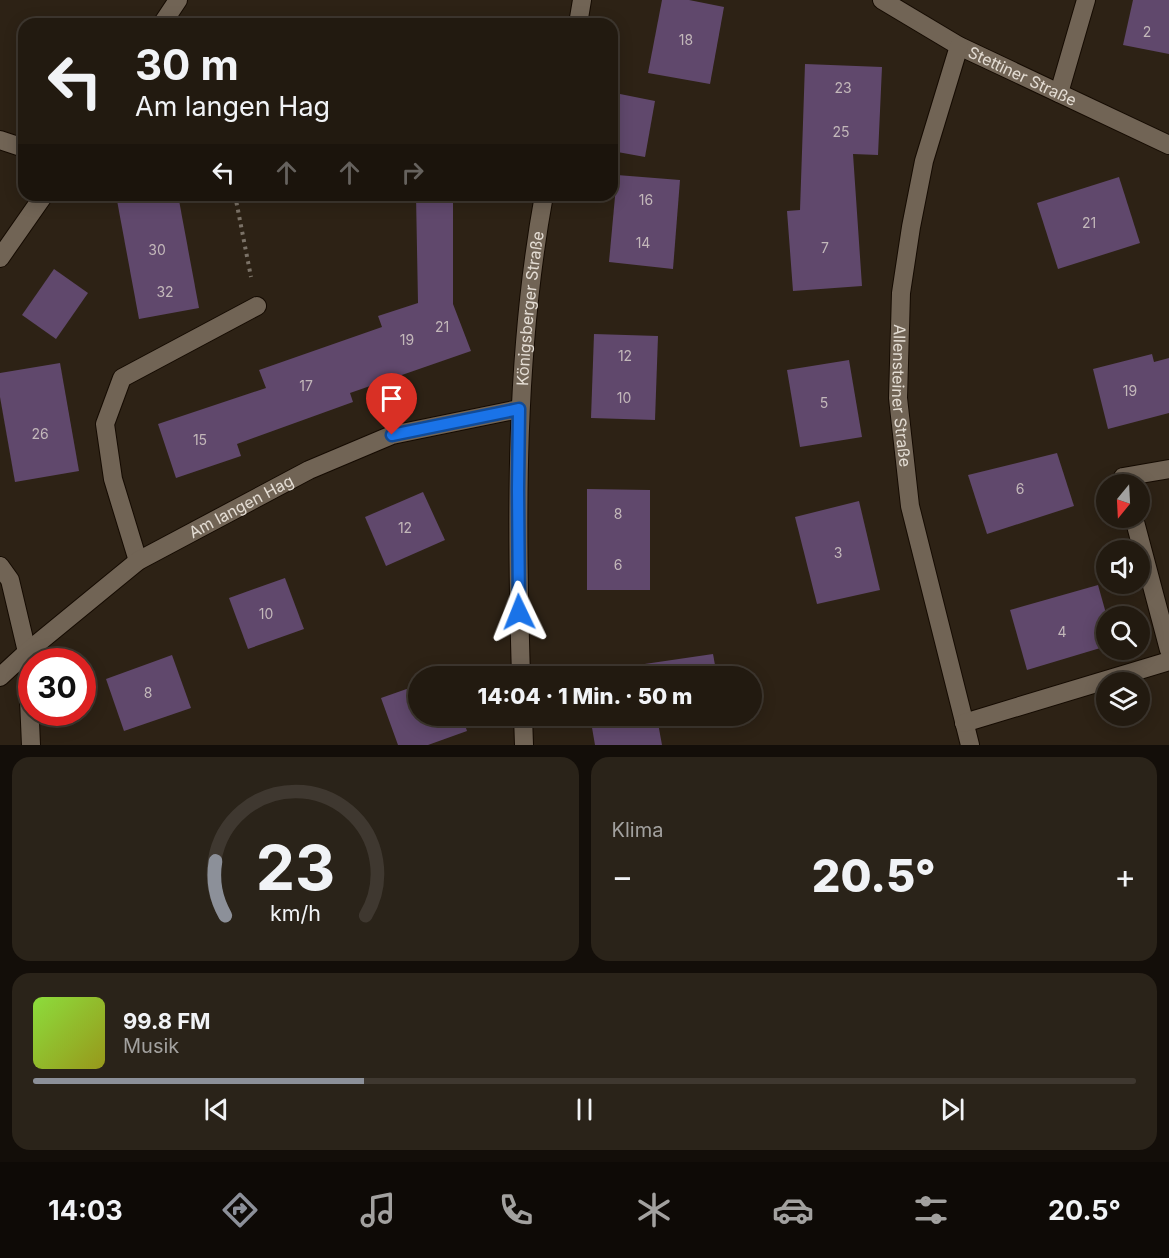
<!DOCTYPE html>
<html lang="de">
<meta charset="utf-8">
<style>
body{margin:0;font-family:Inter,sans-serif;background:#2a2319;color:#f1f3f6;height:100vh;display:flex;flex-direction:column;font-size:22px;white-space:nowrap}
*{box-sizing:border-box;margin:0}
p{font-size:20px;color:#a2a19f}
.icon{flex:none;width:33px;height:33px;fill:none;stroke:currentColor;stroke-width:2;stroke-linecap:round;stroke-linejoin:round}
.map{position:relative;height:745px;overflow:hidden}
.sheet{display:flex;flex-direction:column;gap:12px;padding:12px;background:#130e09;flex:1}
.sheet>*{flex:none}
.banner{position:absolute;left:18px;top:18px;width:600px;height:183px;border-radius:18px;box-shadow:0 3px 15px #0003,0 0 0 2px #3f3830;background:#221a10;color:#f1f3f6;overflow:hidden}
.needle{width:39px;rotate:198deg}
.fabs{position:absolute;left:1096px;top:474px;display:grid;gap:12px}
.fabs a{display:grid;place-items:center;width:54px;height:54px;border-radius:50%;background:#221a10;box-shadow:0 3px 15px #0003,0 0 0 2px #3f3830;font-size:30px}
.speed{position:absolute;left:18px;top:648px;display:flex;gap:12px;font-size:30px;font-weight:700;text-align:center}
.speed>*{display:grid;place-content:center;width:78px;height:78px;border-radius:50%;background:#221a10;box-shadow:0 3px 15px #0003,0 0 0 2px #3f3830;line-height:1}
.speed .limit{border:9px solid #d22;background:#fff;color:#111}
.pin{position:absolute;display:grid;place-items:center;width:51px;height:51px;color:#fff;margin:-62px -26px;border-radius:50% 50% 50% 0;rotate:-45deg;box-shadow:0 0 6px #0007}
.pin .icon{rotate:45deg}
.me{position:absolute;width:66px;margin:-33px;rotate:358deg;stroke-linejoin:round;filter:drop-shadow(0 0 4px #0008)}
.turn{display:flex;align-items:center;gap:21px;height:126px;padding:0 18px;font-size:27px}
.turn .icon{width:78px;height:78px;stroke-width:2.5}
.turn b{display:block;font-size:42px;line-height:51px}
.lanes{display:flex;align-items:center;height:57px;padding:0 18px;background:#0003;justify-content:center;gap:30px;direction:ltr}
.lanes .off{opacity:.35}
.big{font-size:45px;font-weight:800;line-height:1.1}
.sheet .tile{flex:1;display:flex;flex-direction:column;justify-content:center;gap:9px;min-width:0;padding:0 21px;border-radius:18px;background:#2a2319}
.sheet .dial{align-items:center;gap:0}
.dial svg{height:156px;overflow:visible;fill:none;stroke:#3f3830;stroke-width:7;stroke-linecap:round;text-anchor:middle}
.dial text{fill:#f1f3f6;stroke:none}
.song{display:flex;align-items:center;gap:18px}
.cover{width:72px;height:72px;border-radius:9px;background:linear-gradient(135deg,hsl(90 70% 55%),hsl(60 70% 35%))}
.played{height:6px;border-radius:3px;background:linear-gradient(90deg,#8c9099 30%,#3f3830 30%)}
.keys{display:flex;justify-content:space-around;direction:ltr}
.heat{display:flex;justify-content:space-between;align-items:center;font-size:33px;direction:ltr}
.sheet .tiles{flex:1;display:grid;gap:12px;grid-template-columns:1fr 1fr}
.tile:last-child{grid-column:span 2}
.trip{position:absolute;left:408px;top:666px;width:354px;height:60px;border-radius:30px;background:#221a10;box-shadow:0 3px 15px #0003,0 0 0 2px #3f3830;font-weight:800;line-height:60px;text-align:center}
.tabs{display:flex;height:96px;justify-content:space-around;align-items:center;background:#0e0a06;color:#a2a19f}
.tabs .icon{width:42px;height:42px}
.tabs .active{color:#8c9099}
.tabs b{font-size:27px;color:#f1f3f6}
.map>svg:first-child{display:block}
.building{fill:#60486c}
.lines{fill:none;stroke-linecap:round;stroke-linejoin:round}
.minor-casing{stroke:#150b02;stroke-width:20}
.path{stroke:#7b7267;stroke-width:4;stroke-dasharray:3 4.5;stroke-linecap:butt}
.minor{stroke:#716455;stroke-width:18}
.route-casing{stroke:#114b97;stroke-width:15}
.route{stroke:#1a73e8;stroke-width:10}
.labels{text-anchor:middle;stroke-width:4.5;stroke-linejoin:round;paint-order:stroke}
.number-label{font-size:14px;fill:#c3b8ba}
.street-label{font-size:16px;fill:#e4ddd4;stroke:#120d07}
</style>
<div class="map">
<svg width="1169" height="745" viewBox="0 0 1169 745">
<rect width="100%" height="100%" fill="#2d2215"/>
<g class="building">
<polygon points="662,0 689,0 724,7 710,84 648,73"/>
<polygon points="1133,0 1169,0 1169,54 1123,45"/>
<polygon points="805,64 882,67 878,155 853,154 862,286 793,291 787,211 800,210"/>
<polygon points="615,93 655,101 645,157 612,151 612,111"/>
<polygon points="617,175 680,180 673,269 609,262"/>
<polygon points="1119,177 1140,243 1058,269 1037,203"/>
<polygon points="116,195 178,195 199,308 139,319"/>
<polygon points="416,195 453,195 453,304 471,351 350,393 353,402 237,444 241,456 176,478 158,424 266,388 259,370 382,327 378,316 418,303"/>
<polygon points="54,269 88,293 56,339 22,315"/>
<polygon points="594,334 658,336 655,420 591,418"/>
<polygon points="1152,354 1154,362 1169,358 1169,413 1108,429 1093,369"/>
<polygon points="849,360 862,437 800,447 787,370"/>
<polygon points="60,363 79,471 15,482 0,397 0,373"/>
<polygon points="1057,453 1074,506 987,534 968,475"/>
<polygon points="587,489 650,490 650,590 587,590"/>
<polygon points="423,492 445,540 386,566 365,517"/>
<polygon points="859,501 880,590 817,604 795,517"/>
<polygon points="285,578 304,629 248,649 229,598"/>
<polygon points="1098,585 1107,617 1107,646 1027,670 1010,610"/>
<polygon points="713,654 717,676 584,676 583,673"/>
<polygon points="172,655 191,708 124,731 106,679"/>
<polygon points="418,685 418,716 462,716 467,731 428,745 398,745 381,698"/>
<polygon points="590,716 709,716 658,723 662,745 595,745"/>
</g>
<g class="lines">
<defs>
<g id="minor">
<path id="s1" d="M882,0L959,46L1169,145"/>
<polyline points="162,24 178,0"/>
<polyline points="578,24 582,0"/>
<path id="s2" d="M959,46L924,161L911,227L901,293L898,398L910,506L970,745"/>
<polyline points="1059,93 1086,0"/>
<polyline points="0,140 24,148"/>
<polyline points="0,258 44,195"/>
<polyline points="1125,484 1123,477 1169,469"/>
<polyline points="1134,518 1169,650"/>
<polyline points="138,561 113,479 105,424 122,378 257,306"/>
<polyline points="0,566 10,580 27,652 31,745"/>
<path id="s3" d="M521,676C516,515 515,354 544,195"/>
<path id="s4" d="M0,677L27,652L138,561L309,470L392,435L519,409"/>
<polyline points="523,716 524,745"/>
<polyline points="964,723 1169,661"/>
</g>
</defs>
<use href="#minor" class="minor-casing"/>
<polyline class="path" points="235,195 251,277"/>
<use href="#minor" class="minor"/>
</g>
<g class="lines">
<defs>
<polyline id="route" points="392,435 519,409 518,489 519,612"/>
</defs>
<use href="#route" class="route-casing"/>
<use href="#route" class="route"/>
</g>
<g class="labels">
<g class="number-label">
<text x="1147" y="37">2</text>
<text x="686" y="45">18</text>
<text x="843" y="93">23</text>
<text x="841" y="137">25</text>
<text x="646" y="205">16</text>
<text x="1089" y="228">21</text>
<text x="643" y="248">14</text>
<text x="825" y="253">7</text>
<text x="157" y="255">30</text>
<text x="165" y="297">32</text>
<text x="442" y="332">21</text>
<text x="407" y="345">19</text>
<text x="625" y="361">12</text>
<text x="306" y="391">17</text>
<text x="1130" y="396">19</text>
<text x="624" y="403">10</text>
<text x="824" y="408">5</text>
<text x="40" y="439">26</text>
<text x="200" y="445">15</text>
<text x="1020" y="494">6</text>
<text x="618" y="519">8</text>
<text x="405" y="533">12</text>
<text x="838" y="558">3</text>
<text x="618" y="570">6</text>
<text x="266" y="619">10</text>
<text x="1062" y="637">4</text>
<text x="148" y="698">8</text>
</g>
<g class="street-label">
<text dy="6" stroke="none"><textPath href="#s1" startOffset="160">Stettiner Straße</textPath></text>
<text dy="6" stroke="none"><textPath href="#s3" startOffset="368">Königsberger Straße</textPath></text>
<text dy="6" stroke="none"><textPath href="#s2" startOffset="357">Allensteiner Straße</textPath></text>
<text dy="6" stroke="none"><textPath href="#s4" startOffset="297">Am langen Hag</textPath></text>
</g>
</g>
</svg>
<div class="fabs">
<a><svg class="needle" viewBox="-14 -14 28 28"><path d="M0-13l5 13h-10z" fill="#e53935"/><path d="M0 13l5-13h-10z" fill="#a2a19f"/></svg></a>
<a><svg class="icon" aria-label="sound" viewBox="0 0 24 24"><path d="M4 9h4l5-4v14l-5-4H4zM17 9q2 3 0 6"/></svg></a>
<a><svg class="icon" aria-label="search" viewBox="0 0 24 24"><circle cx="10" cy="10" r="6"/><path d="M15 15l6 6"/></svg></a>
<a><svg class="icon" aria-label="layers" viewBox="0 0 24 24"><path d="M12 4l9 5-9 5-9-5zM3 14l9 5 9-5"/></svg></a>
</div>
<div class="speed"><div class="limit">30</div></div>
<div class="pin" style="left:392px;top:435px;background:#d93025"><svg class="icon" aria-label="arrive" viewBox="0 0 24 24"><path d="M6 21V4h12l-3 4 3 4H6"/></svg></div>
<svg class="me" style="left:519px;top:612px" viewBox="-20 -20 40 40"><path d="M0-17L14 15 0 8-14 15z" fill="#1a73e8" stroke="#fff" stroke-width="4"/></svg>
<div class="trip">14:04 · 1 Min. · 50 m</div>
<div class="banner">
<div class="turn"><svg class="icon" aria-label="left" viewBox="0 0 24 24"><path d="M17 20v-9H6M10 6l-5 5 5 5"/></svg><div><b>30 m</b>Am langen Hag</div></div>
<div class="lanes"><svg class="icon" aria-label="left" viewBox="0 0 24 24"><path d="M17 20v-9H6M10 6l-5 5 5 5"/></svg><svg class="icon off" aria-label="ahead" viewBox="0 0 24 24"><path d="M12 20V5M6 11l6-6 6 6"/></svg><svg class="icon off" aria-label="ahead" viewBox="0 0 24 24"><path d="M12 20V5M6 11l6-6 6 6"/></svg><svg class="icon off" aria-label="right" viewBox="0 0 24 24"><path d="M7 20v-9h11M14 6l5 5-5 5"/></svg></div>
</div>
</div>
<section class="sheet">
<div class="tiles">
<div class="tile dial"><svg viewBox="0 0 100 80">
<path d="M14 69A42 42 0 1 1 86 69"/>
<path d="M14 69A42 42 0 0 1 9 41" stroke="#8c9099"/>
<text x="50" y="56" font-size="32" font-weight="700">23</text>
<text x="50" y="72" font-size="11">km/h</text>
</svg></div>
<div class="tile"><p>Klima</p>
<div class="heat"><a>−</a><b class="big">20.5°</b><a>+</a></div>
</div>
<div class="tile">
<div class="song"><i class="cover"></i><div><b>99.8 FM</b><p>Musik</p></div></div>
<div class="played"></div>
<div class="keys"><svg class="icon" aria-label="previous" viewBox="0 0 24 24"><path d="M18 5L8 12l10 7zM5 5v14"/></svg><svg class="icon" aria-label="pause" viewBox="0 0 24 24"><path d="M8 5v14M16 5v14"/></svg><svg class="icon" aria-label="next" viewBox="0 0 24 24"><path d="M6 5l10 7-10 7zM19 5v14"/></svg></div>
</div>
</div>
</section>
<nav class="tabs">
<b>14:03</b>
<svg class="icon active" aria-label="directions" viewBox="0 0 24 24"><path d="M12 3l9 9-9 9-9-9zM9 14v-3h6M13 9l2 2-2 2"/></svg>
<svg class="icon" aria-label="music" viewBox="0 0 24 24"><path d="M9 18V5l10-2v13"/><circle cx="6" cy="18" r="3"/><circle cx="16" cy="16" r="3"/></svg>
<svg class="icon" aria-label="phone" viewBox="0 0 24 24"><path d="M5 4h4l2 5-3 2q2 4 5 5l2-3 5 2v4C11 20 4 13 5 4z"/></svg>
<svg class="icon" aria-label="climate" viewBox="0 0 24 24"><path d="M12 3v18M4 7l16 10M4 17L20 7"/></svg>
<svg class="icon" aria-label="car" viewBox="0 0 24 24"><path d="M5 17H2v-5l4-1 3-4h7l3 4 3 1v5h-3M9 17h6M6 11h13"/><circle cx="7" cy="17" r="2"/><circle cx="17" cy="17" r="2"/></svg>
<svg class="icon" aria-label="filters" viewBox="0 0 24 24"><path d="M4 7h16M4 17h16"/><circle cx="9" cy="7" r="2"/><circle cx="15" cy="17" r="2"/></svg>
<b>20.5°</b>
</nav>
